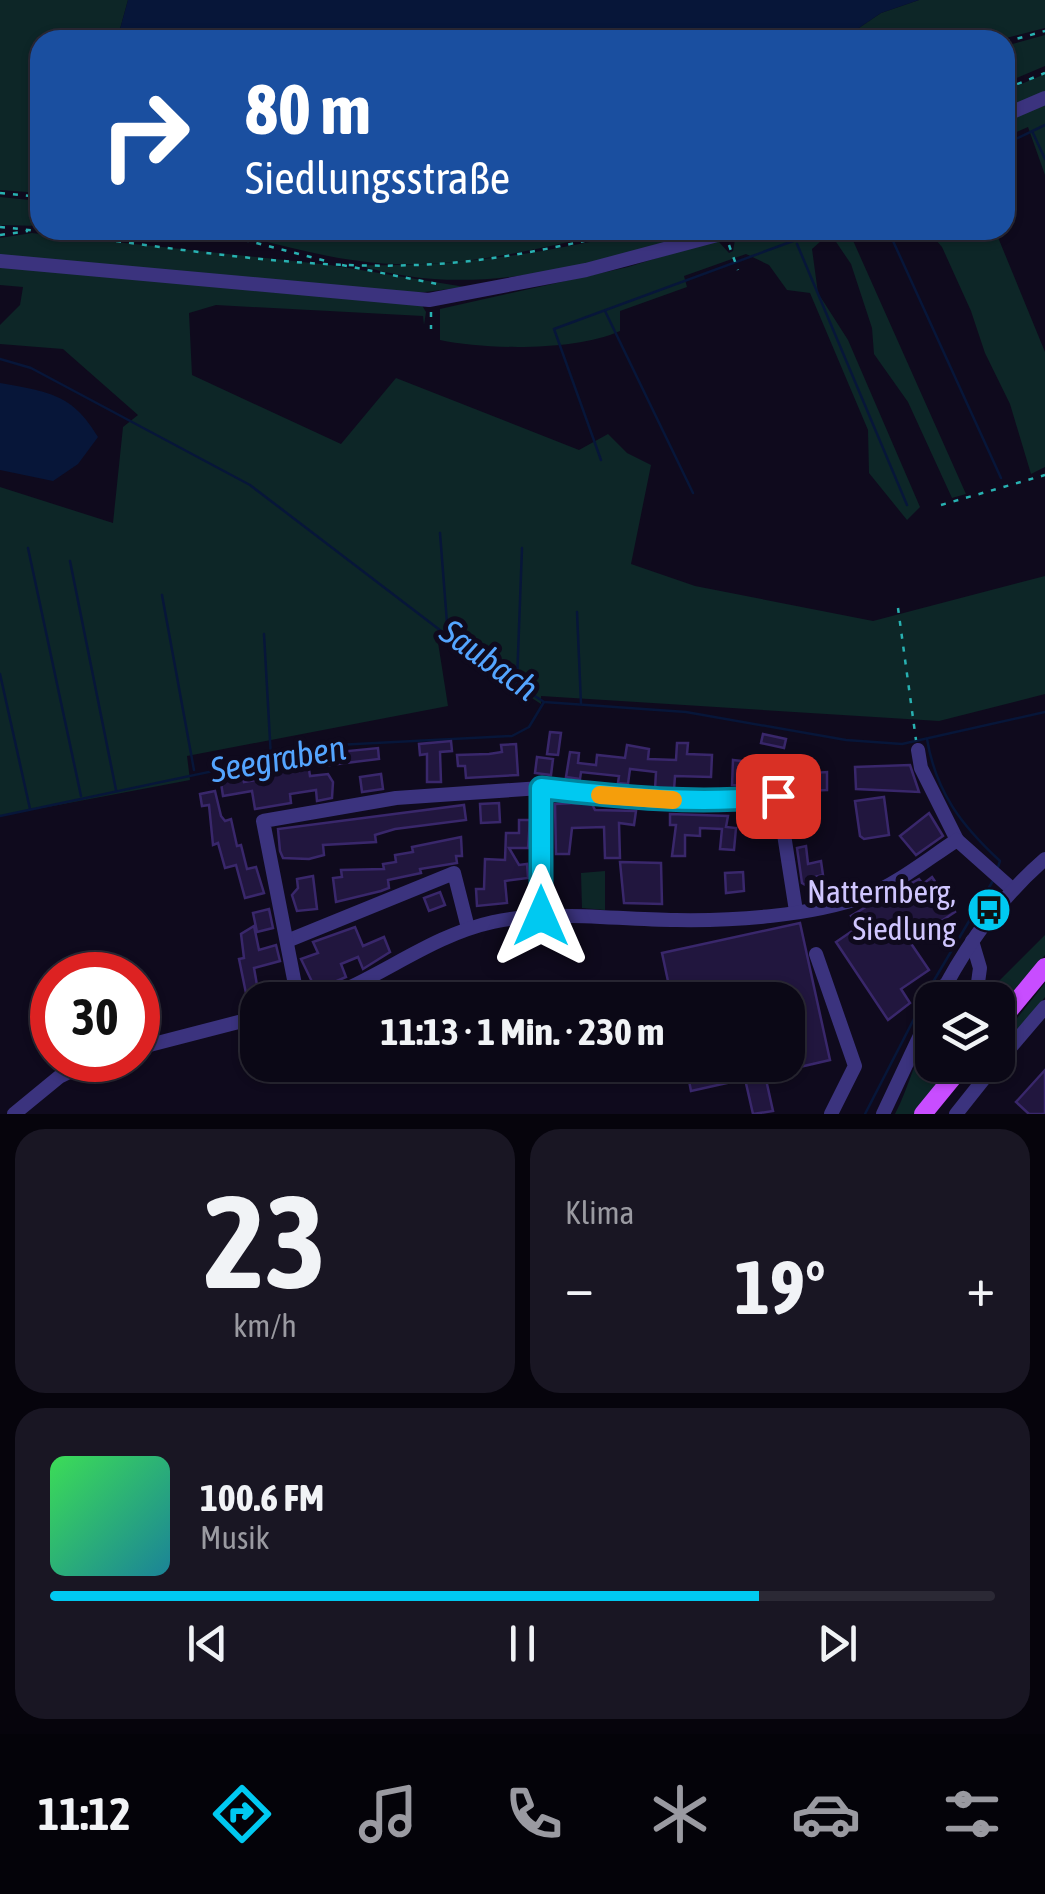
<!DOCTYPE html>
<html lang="de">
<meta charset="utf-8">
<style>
body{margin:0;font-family:"Asap Condensed",sans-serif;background:#191623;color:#f1f3f6;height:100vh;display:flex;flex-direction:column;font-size:38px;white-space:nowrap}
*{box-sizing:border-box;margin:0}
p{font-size:32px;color:#9a9aa1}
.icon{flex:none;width:55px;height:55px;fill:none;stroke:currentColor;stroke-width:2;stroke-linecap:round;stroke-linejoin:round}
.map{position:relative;height:1114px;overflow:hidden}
.details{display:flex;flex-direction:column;gap:15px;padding:15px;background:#06040c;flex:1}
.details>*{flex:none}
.guide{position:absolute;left:30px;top:30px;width:985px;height:210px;border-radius:30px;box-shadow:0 2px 8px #0004,0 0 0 2px #2b2935;background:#1a4fa0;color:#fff;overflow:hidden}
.fabs{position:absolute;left:915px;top:982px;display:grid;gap:20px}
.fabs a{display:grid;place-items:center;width:100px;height:100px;border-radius:20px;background:#0b0816;box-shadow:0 2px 8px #0004,0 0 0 2px #2b2935;font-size:50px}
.speed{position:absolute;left:30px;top:952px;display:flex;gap:20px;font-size:50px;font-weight:700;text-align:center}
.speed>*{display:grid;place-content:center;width:130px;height:130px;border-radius:50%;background:#0b0816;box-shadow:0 2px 8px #0004,0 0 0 2px #2b2935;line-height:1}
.speed .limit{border:15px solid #d22;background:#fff;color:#111}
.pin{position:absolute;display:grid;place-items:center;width:85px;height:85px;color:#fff;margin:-42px;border-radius:20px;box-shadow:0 5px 15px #0006}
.me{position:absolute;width:110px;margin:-55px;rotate:0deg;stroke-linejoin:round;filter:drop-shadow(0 0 8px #0008)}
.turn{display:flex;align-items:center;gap:35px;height:210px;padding:0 50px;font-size:45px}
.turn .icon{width:130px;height:130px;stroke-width:2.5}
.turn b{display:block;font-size:70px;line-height:85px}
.big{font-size:75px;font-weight:700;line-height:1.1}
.details .widget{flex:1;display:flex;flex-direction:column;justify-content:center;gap:15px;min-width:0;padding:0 35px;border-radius:30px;background:#191623}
.details .dial{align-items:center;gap:0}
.dial b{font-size:130px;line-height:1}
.song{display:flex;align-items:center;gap:30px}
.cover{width:120px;height:120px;border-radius:15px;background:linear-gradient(135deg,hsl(130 70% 55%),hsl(190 70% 35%))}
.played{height:10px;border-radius:5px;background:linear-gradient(90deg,#00c9f1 75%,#2b2935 75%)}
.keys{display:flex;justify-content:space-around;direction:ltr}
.heat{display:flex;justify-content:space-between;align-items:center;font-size:55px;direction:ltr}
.details .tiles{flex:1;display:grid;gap:15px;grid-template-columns:1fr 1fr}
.widget:last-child{grid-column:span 2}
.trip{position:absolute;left:240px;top:982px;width:565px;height:100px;border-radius:30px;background:#0b0816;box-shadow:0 2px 8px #0004,0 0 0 2px #2b2935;font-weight:700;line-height:100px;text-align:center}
.tab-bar{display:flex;height:160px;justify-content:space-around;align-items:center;background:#040309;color:#9a9aa1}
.tab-bar .icon{width:70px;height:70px}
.tab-bar .current{color:#00c9f1}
.tab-bar b{font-size:45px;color:#f1f3f6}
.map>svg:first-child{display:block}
.green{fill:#0d2627}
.water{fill:#071639}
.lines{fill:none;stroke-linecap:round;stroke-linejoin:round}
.stream{stroke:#071639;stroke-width:2.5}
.building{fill:#21163e;stroke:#39276b;stroke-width:2.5}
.path{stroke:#28b1b1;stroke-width:2.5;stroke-dasharray:5 8;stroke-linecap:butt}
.minor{stroke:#3b337e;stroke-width:14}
.major{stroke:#c84dff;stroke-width:18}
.route-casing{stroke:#00839d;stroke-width:25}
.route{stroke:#00c9f1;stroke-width:18}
.slow{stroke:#f59e0b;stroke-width:18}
.labels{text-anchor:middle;stroke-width:10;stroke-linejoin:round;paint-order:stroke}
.poi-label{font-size:32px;fill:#d0c6ff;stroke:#0f0a1d;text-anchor:end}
.water-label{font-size:35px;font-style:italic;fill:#54a5ff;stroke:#0f0a1d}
</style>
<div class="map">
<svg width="1045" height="1114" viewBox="0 0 1045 1114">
<rect width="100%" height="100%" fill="#0f0a1d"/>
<g class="green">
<polygon points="0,0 128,0 117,40 40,40 40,193 0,190"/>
<polygon points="919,0 1045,0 1045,28 998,40 841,40 881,13"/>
<polygon points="1045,35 1045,66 1005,83 1005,46"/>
<polygon points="1045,74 1045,92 1005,109 1005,91"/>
<polygon points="1045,102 1045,175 1028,127 1005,137 1005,120"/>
<polygon points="0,197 40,201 40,226 0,225"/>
<path d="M216,230H618C537,250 443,273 359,261C311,255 263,240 216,230Z"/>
<path d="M645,230H713C600,262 474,302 359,265C457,268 549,252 645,230Z"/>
<path d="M746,230H853L851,236L966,494L952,498L908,402L874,354L872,328L851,264L830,233L812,249L818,293L848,340L920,507L907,520L869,473L868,430L810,293L787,290L769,265L746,254L684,276L687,287L620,311V331C576,351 487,350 440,340V309L628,267L712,241L719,242L729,253L733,251L736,234Z"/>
<polygon points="927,230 995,230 1045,352 1045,467 1031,474 1010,404 985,353 971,311 942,247"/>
<polygon points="32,233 330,265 465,287 417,293 0,256 0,238"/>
<polygon points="0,264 420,302 426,312 424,325 423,316 216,305 189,313 192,375 341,444 396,378 579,450 608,434 627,453 651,465 631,564 695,586 873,621 1045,576 1045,694 939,721 541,696 541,704 437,636 448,706 187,756 190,780 0,816 0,487 113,523 123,427 138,415 63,349 0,344 0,325 20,305 23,287 0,285"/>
<polygon points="605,871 605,910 582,908 581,873"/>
<polygon points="1045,935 1045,955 998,1009 998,1000 972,1000 990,985 993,987"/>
<polygon points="1045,983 1045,997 998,1056 998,1042"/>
<path d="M932,1027V1065H954L916,1114H895C909,1087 916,1055 932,1027Z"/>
</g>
<g class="water">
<polygon points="128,0 919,0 881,13 841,40 117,40"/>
<path d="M0,383C48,392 72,393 98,437L78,464L53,481L0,470Z"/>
</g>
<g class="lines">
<g class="stream">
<polyline points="1033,133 1045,159"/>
<polyline points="1005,144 1045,125"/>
<polyline points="888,230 1001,478"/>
<polyline points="797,244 907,505"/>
<polyline points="605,311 693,493"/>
<polyline points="0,359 31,368 250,485 470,653 544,702 686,712 846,740 902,744 1045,712"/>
<polyline points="601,460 554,329 823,230"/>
<polyline points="440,533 448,636"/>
<polyline points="28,548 81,796"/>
<polyline points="70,561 116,790"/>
<polyline points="162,595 194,770"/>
<polyline points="577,612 581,704"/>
<polyline points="264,634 271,758"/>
<polyline points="0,674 30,809"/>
<polyline points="517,681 522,548"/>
<path d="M927,739C936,792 961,825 1000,861L998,867"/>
<polyline points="0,816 337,745 512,736 529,727 544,702"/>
<polyline points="865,1114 933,982 994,879"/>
</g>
</g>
<g class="building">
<polygon points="550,732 561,733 558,755 547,754"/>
<polygon points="763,734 786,739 784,748 761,743"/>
<polygon points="451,741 452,751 440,752 441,782 427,782 427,754 420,755 419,744"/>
<polygon points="677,743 688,743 687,754 712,755 711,777 675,776 674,790 655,789 656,772 630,769 628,784 618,783 619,776 581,772 580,779 566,777 570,752 579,753 578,763 596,765 597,755 625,758 627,745 649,749 648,759 676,760"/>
<polygon points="516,744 518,775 466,778 465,766 458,766 457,755 489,754 502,752 501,745"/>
<polygon points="378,748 379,759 329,765 328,753"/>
<polygon points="307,756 310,776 328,774 333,782 332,798 317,801 316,790 290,794 291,803 255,809 252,791 223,796 220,776 242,773 244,782 261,779 259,766"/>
<polygon points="787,756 815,761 813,773 827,772 827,790 800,791 799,768 785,765"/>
<polygon points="537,757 553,759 551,775 535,773"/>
<polygon points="733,760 768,764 767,774 754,773 754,786 732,785"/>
<polygon points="910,765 919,792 856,789 855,767"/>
<polygon points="381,774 383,789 362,792 360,777"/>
<polygon points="215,791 221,816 225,821 231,819 237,846 241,845 247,869 256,867 264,893 245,898 236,865 225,868 218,843 213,845 209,805 202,806 200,794"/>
<polygon points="884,797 889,835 864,839 860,836 855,801"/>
<polygon points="499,803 500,822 481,823 480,804"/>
<polygon points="577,803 592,804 595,810 636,811 634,825 619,823 620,858 605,858 604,827 572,828 569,854 556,854 555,804"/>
<polygon points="464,805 466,820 395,829 375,835 376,842 323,845 324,855 309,859 283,858 280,851 278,829"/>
<polygon points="929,813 943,836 916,855 900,836"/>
<polygon points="670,814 728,816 726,827 736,828 734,850 720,849 722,829 700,828 700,836 685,835 685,856 672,856 676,825 670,825"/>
<polygon points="766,814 767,828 746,829 745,815"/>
<polygon points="519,820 530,820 528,848 509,848 519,865 527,864 528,878 505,881 507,903 477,906 476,889 484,889 485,859 505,860 506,833 519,833"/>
<polygon points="461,837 462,856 456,856 457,863 420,869 421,873 388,880 389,888 381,891 336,902 333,878 342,877 341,870 384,869 383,864 396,862 395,855 413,852 412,847"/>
<polygon points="806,846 808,864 821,861 823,875 815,877 816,885 807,886 802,883 797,848"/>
<polygon points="620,862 661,863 662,904 624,903"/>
<polygon points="743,872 744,891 726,893 725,873"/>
<polygon points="313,876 317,909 297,911 292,895 298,888 297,879"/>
<polygon points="932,877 955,912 910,942 929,970 901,989 910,1003 888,1020 836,942 858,927 851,916 864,908 919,879 923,884"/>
<polygon points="440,892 445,905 429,911 424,898"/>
<polygon points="269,909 273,928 257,932 253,913"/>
<polygon points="800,923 830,1060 765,1075 773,1111 753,1114 745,1079 691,1091 686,1065 788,1065 788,1000 672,1000 662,953"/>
<polygon points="254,926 259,950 276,945 280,961 254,968 257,985 265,984 266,989 284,986 287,1000 258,1000 258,1007 249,1008 239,959 244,958 241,934"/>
<polygon points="355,927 363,946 384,937 390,952 363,969 358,957 341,964 346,977 316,990 301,959 318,953 313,942"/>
<polygon points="1045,1070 1045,1114 1029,1114 1016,1102"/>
</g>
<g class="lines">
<g class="path">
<polyline points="1005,42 1045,31"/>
<polyline points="1005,89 1045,73"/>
<polyline points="0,193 40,197"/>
<path d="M0,227C152,242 309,277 461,262C520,256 576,243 633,230"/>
<polyline points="206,230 330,262"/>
<polyline points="0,235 28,231"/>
<polyline points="729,245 738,270"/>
<polyline points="342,265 442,285"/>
<polyline points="431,312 431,329"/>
<polyline points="941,505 1045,475"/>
<polyline points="898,608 916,740"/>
</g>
<g class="minor">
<polyline points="1005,115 1045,98"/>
<polyline points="0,261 429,300 586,270 736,230"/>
<polyline points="918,750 921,768 957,840"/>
<polyline points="541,916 541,788"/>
<polyline points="287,941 454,873 468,928"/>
<polyline points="816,954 855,1066 831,1114"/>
<polyline points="945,985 968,997 977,990 980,968 972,941"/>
<polyline points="298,1000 263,821 396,798 541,788 650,800 725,801 778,796 796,911"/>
<path d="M319,1000C380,979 429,936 493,922C553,909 615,920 676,920C735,921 810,916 866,896C897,884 929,858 957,840L1012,889"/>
<path d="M938,1000C965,946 999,899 1045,859"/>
<polyline points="138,1048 258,1017"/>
<polyline points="998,1062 1045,1007"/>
<polyline points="14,1114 59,1077 94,1060"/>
<polyline points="883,1114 932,1010"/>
<polyline points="956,1114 995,1065"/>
</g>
<g class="major">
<polyline points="998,1024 1045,967"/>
<polyline points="923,1114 963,1065"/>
</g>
</g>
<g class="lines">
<defs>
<path id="route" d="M541,916V788C621,797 698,805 778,796"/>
</defs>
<use href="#route" class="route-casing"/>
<use href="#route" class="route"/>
<polyline class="slow" points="600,795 673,800"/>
</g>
<defs>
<symbol id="bus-disc" viewBox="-11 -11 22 22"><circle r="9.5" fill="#00c9f1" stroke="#0f0a1d"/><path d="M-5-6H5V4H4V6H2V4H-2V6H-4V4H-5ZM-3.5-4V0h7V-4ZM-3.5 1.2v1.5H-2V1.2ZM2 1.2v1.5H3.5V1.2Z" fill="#111"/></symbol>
</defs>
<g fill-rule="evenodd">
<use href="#bus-disc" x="964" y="885" width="50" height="50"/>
</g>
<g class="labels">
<g class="poi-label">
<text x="956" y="903">Natternberg,<tspan x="956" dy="37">Siedlung</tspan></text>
</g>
<g class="water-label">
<text transform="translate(489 660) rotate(36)" y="12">Saubach</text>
<text transform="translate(278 759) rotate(-10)" y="12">Seegraben</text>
</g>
</g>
</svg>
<div class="fabs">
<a><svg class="icon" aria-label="layers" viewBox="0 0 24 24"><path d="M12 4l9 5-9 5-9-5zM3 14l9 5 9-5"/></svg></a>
</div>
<div class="speed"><div class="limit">30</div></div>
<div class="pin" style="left:778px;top:796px;background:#d93025"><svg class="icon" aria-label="arrive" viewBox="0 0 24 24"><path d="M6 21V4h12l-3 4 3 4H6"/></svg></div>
<svg class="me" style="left:541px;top:916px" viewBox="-20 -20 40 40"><path d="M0-17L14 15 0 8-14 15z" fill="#00c9f1" stroke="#fff" stroke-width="4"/></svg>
<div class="trip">11:13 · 1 Min. · 230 m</div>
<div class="guide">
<div class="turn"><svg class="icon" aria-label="right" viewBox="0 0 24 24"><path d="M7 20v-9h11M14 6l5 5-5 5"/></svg><div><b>80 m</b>Siedlungsstraße</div></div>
</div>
</div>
<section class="details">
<div class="tiles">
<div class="widget dial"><b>23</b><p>km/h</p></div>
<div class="widget"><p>Klima</p>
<div class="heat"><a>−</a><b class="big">19°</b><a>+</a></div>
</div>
<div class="widget">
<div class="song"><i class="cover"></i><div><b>100.6 FM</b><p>Musik</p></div></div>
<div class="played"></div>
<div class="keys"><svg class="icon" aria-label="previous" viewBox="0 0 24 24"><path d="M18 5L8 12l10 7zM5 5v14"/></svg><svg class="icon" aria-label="pause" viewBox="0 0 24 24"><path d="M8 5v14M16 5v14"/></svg><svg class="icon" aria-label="next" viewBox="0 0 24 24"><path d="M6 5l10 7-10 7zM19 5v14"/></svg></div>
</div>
</div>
</section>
<nav class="tab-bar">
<b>11:12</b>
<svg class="icon current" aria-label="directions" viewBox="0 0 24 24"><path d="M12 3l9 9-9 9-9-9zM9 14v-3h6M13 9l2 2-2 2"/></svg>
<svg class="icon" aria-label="music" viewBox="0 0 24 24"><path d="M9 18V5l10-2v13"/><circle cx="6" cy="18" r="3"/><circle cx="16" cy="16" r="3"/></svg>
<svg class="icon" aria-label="phone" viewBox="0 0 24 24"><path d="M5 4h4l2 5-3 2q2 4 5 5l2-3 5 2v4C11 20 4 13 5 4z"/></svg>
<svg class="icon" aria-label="climate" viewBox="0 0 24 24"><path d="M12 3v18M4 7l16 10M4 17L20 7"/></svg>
<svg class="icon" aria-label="car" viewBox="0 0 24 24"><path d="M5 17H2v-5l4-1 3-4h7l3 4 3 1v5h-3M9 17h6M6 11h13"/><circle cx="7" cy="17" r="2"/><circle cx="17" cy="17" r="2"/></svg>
<svg class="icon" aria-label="filters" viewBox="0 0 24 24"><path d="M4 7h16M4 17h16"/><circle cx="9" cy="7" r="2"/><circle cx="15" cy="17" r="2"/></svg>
</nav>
